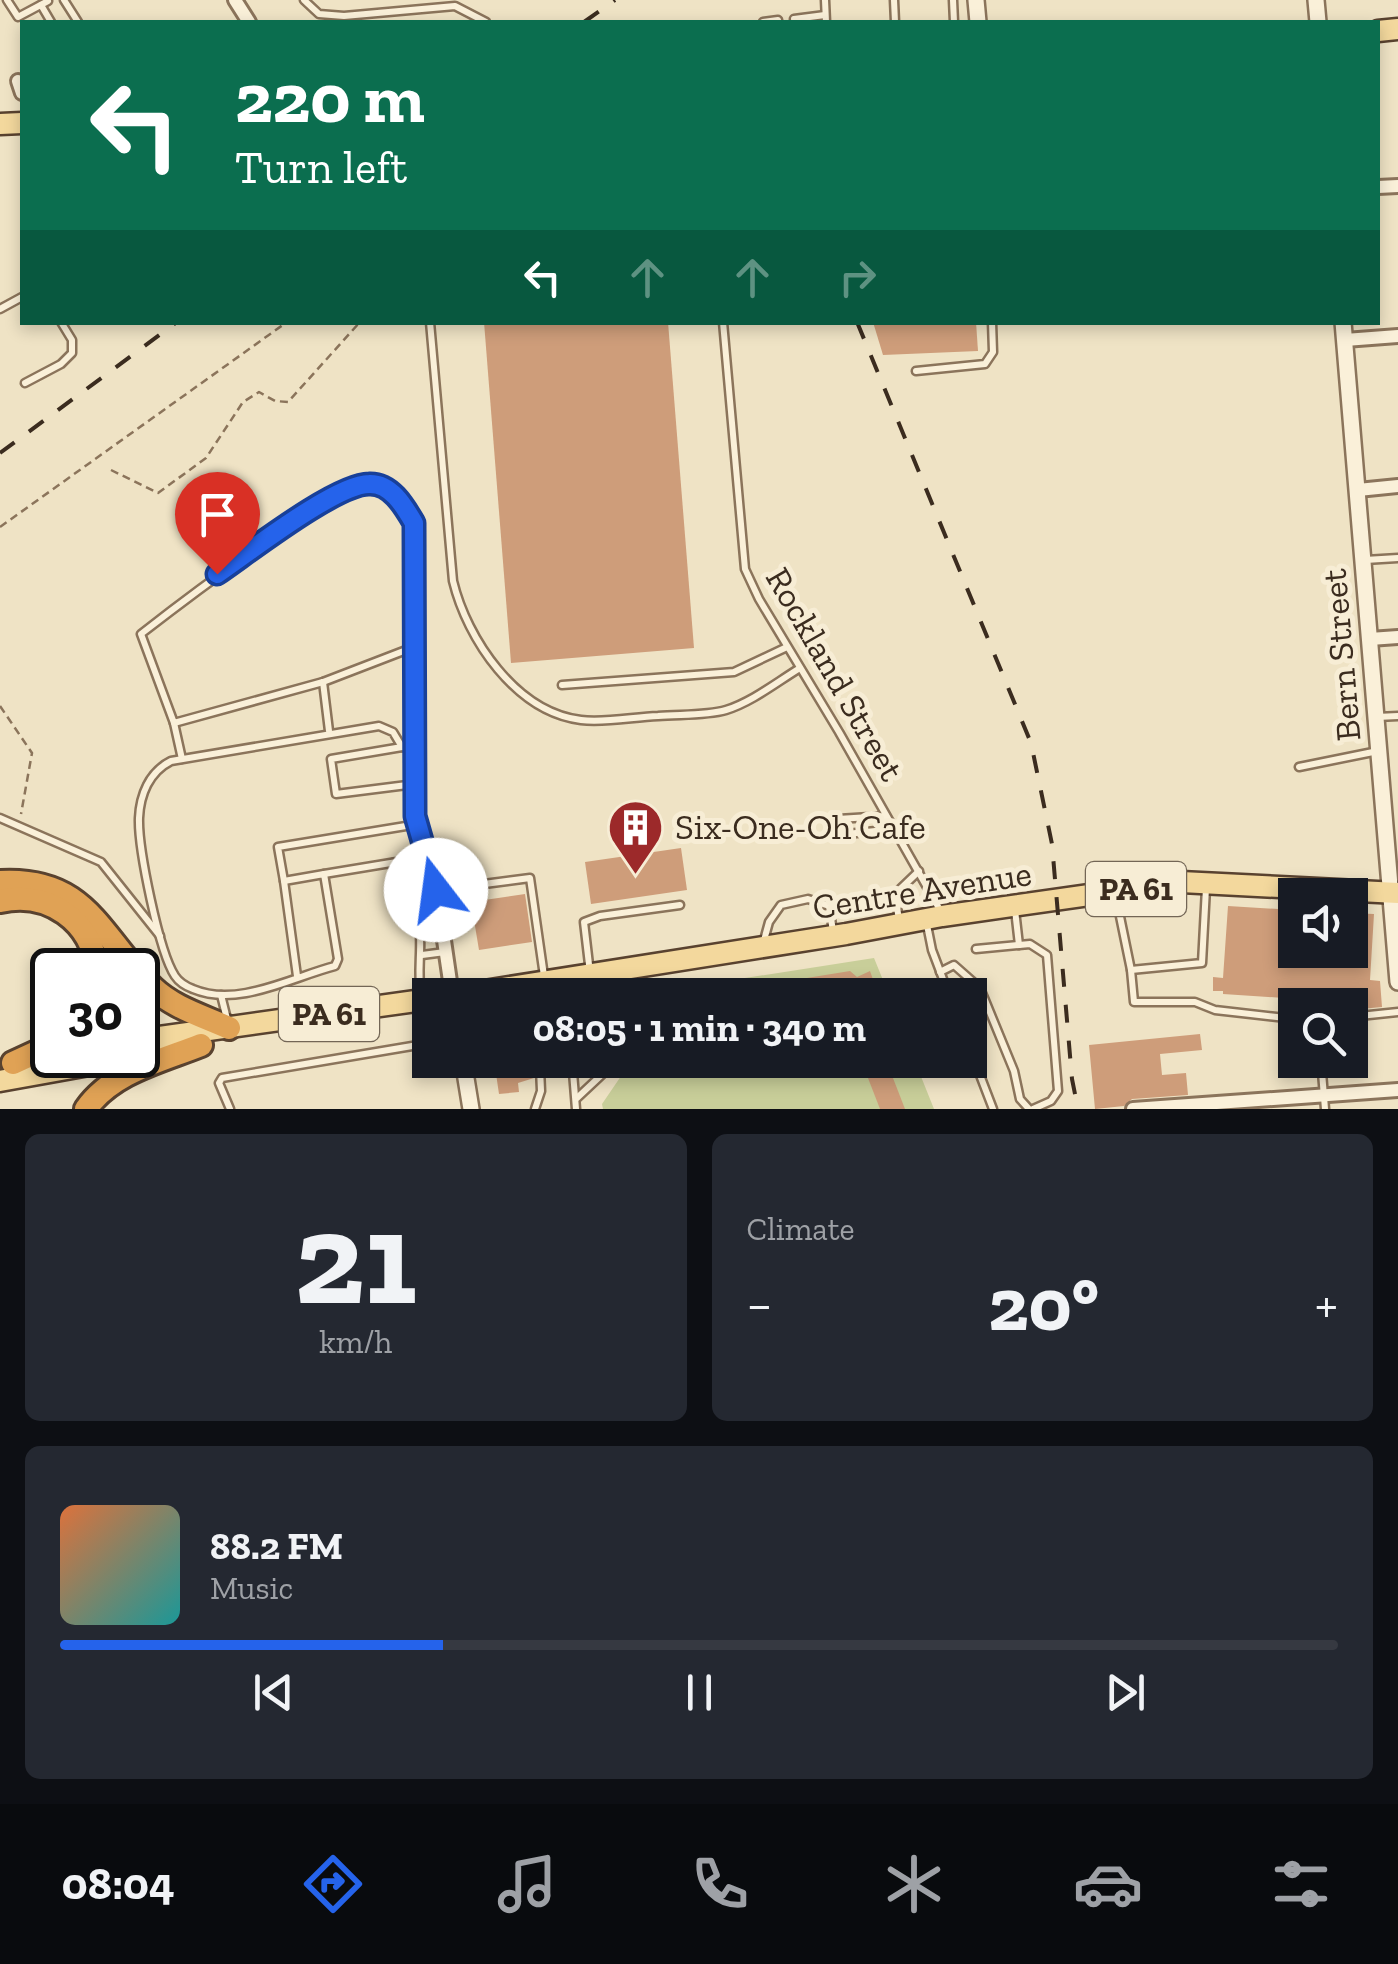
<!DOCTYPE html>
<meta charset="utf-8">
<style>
body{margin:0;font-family:"Zilla Slab",serif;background:#242831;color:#f1f3f6;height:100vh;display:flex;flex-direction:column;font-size:38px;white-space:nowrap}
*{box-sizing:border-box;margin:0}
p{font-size:32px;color:#9ea1a6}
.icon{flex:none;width:55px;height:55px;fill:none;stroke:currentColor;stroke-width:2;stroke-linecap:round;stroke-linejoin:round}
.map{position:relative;height:1109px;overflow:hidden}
.panel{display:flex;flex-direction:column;gap:25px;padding:25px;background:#0d0f14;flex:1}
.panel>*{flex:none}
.banner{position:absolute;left:20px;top:20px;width:1360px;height:305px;border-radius:0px;box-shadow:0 5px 15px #0003;background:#0b6e4f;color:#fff;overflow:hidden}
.fabs{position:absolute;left:1278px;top:878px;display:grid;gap:20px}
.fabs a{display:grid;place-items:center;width:90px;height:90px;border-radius:0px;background:#171b24;box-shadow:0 5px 15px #0003;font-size:50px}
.speed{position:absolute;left:30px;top:948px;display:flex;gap:20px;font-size:50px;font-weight:700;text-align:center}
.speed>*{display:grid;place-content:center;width:130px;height:130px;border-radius:50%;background:#171b24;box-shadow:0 5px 15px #0003;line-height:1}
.speed .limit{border:5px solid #111;border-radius:15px;background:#fff;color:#111}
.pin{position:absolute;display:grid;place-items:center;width:85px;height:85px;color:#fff;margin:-102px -42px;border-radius:50% 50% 50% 0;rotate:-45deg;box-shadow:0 0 10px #0007}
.pin .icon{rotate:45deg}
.me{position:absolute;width:110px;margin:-55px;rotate:345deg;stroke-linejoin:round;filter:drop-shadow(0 0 8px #0008)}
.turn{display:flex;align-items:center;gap:35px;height:210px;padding:0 50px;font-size:45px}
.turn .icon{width:130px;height:130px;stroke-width:2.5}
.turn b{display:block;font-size:70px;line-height:85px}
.lanes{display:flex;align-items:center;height:95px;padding:0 50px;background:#0003;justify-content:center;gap:50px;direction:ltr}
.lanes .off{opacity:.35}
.big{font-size:75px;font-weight:700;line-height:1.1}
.panel .tile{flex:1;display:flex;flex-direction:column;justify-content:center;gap:15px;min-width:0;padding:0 35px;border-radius:15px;background:#242831}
.panel .dial{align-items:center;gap:0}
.dial b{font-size:130px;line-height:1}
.song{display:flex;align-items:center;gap:30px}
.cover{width:120px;height:120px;border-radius:15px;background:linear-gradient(135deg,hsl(20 70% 55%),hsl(180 70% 35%))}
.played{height:10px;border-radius:5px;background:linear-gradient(90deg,#2563eb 30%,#363941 30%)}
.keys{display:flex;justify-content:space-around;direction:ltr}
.heat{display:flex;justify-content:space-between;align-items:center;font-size:55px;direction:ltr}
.panel .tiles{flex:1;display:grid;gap:25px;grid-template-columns:1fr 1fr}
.tile:last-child{grid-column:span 2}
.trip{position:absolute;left:412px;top:978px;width:575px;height:100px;border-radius:0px;background:#171b24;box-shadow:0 5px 15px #0003;font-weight:700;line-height:100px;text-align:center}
.tabs{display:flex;height:160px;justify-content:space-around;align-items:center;background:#090b0e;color:#9ea1a6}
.tabs .icon{width:70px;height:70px}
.tabs .current{color:#2563eb}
.tabs b{font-size:45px;color:#f1f3f6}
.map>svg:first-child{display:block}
.green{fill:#c8ce99}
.building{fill:#ce9d7a}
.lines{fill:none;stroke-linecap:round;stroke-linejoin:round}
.service-casing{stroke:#8b745b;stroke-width:11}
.minor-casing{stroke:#8b745b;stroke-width:18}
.tertiary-casing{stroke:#8b745b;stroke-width:20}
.primary-casing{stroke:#59422f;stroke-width:25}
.motorway-casing{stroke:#59422f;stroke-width:28}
.path{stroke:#8b745b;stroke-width:2.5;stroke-dasharray:8 5;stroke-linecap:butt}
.service{stroke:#faf0d9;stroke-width:6}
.minor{stroke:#faf0d9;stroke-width:12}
.tertiary{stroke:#faf0d9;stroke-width:15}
.primary{stroke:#f3d89d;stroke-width:20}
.motorway{stroke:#e0a255;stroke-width:22}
.rail{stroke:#3b2c1f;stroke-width:4;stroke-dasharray:18 18;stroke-linecap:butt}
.route-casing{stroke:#184099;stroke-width:25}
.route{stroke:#2563eb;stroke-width:18}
.labels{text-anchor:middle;stroke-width:10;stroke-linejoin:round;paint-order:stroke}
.shield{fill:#f7edd5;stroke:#736656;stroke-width:2.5}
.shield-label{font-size:32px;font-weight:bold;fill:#3b2c1f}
.street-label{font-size:35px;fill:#3b2c1f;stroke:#f7edd5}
.poi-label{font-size:35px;fill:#3b2c1f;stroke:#f7edd5;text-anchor:start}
</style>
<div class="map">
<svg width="1398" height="1109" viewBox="0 0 1398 1109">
<rect width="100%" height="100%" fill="#efe3c5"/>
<g class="green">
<polygon points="874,958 885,985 895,981 901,995 677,995 681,988"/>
<polygon points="632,1060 926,1060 916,1064 934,1109 603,1109 602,1104"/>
</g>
<g class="building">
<polygon points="484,322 668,322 694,648 511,663"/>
<polygon points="873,322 976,322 978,351 883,355"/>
<polygon points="681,848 687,890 591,904 585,862"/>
<polygon points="525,894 532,942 479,950 471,902"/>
<polygon points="1228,906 1295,910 1295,950 1350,950 1350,913 1374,914 1370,980 1380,981 1382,1007 1350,1010 1350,1005 1295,1005 1295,1012 1283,1011 1284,998 1223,994 1223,991 1213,991 1213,977 1223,978"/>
<polygon points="850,971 857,977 870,971 876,988 895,982 901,995 785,995 782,982"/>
<polygon points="1200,1034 1202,1050 1160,1054 1162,1075 1186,1073 1188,1095 1132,1099 1124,1106 1095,1109 1089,1045"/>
<polygon points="494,1060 548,1060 536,1063 534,1078 518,1083 519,1092 499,1094"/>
<polygon points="861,1060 886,1060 905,1109 880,1109"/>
</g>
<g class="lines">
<defs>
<g id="service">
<polyline points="7,0 18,17 48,1"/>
<polyline points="64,0 78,22"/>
<polyline points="304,0 319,14 344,16 455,6 486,22"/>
<polyline points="825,0 826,22"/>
<polyline points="894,0 895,22"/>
<polyline points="953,0 954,22"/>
<polyline points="41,5 51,22"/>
<polyline points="794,19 825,15"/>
<polyline points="763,22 778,20"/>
<polyline points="0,309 22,297"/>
<path d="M430,322L453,581C467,639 516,712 581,720C605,723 633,717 658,716C679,714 705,716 726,710C752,702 777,682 800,668"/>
<polyline points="723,322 745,569 759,599 839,732 940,910"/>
<polyline points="916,371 985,364 993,352 992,322"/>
<polyline points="25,383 61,364 72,353 72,340 61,322"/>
<path d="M413,522C403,505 390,483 368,484C339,486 315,509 292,524C240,559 191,595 141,634L174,723L323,682L414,647"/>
<polyline points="1365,560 1398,558"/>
<polyline points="323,682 329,731"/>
<polyline points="562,685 734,672 787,647"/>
<polyline points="1377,717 1398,716"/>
<polyline points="174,723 182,759"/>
<polyline points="402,747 331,759 336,794 415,784"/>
<polyline points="1299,767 1378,751"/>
<polyline points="886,816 838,819 837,835 895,829"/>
<polyline points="0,818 101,862 160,936"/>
<path d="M393,863C395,873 395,886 400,895C405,902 413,905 416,913C425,941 416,967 421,995"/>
<polyline points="324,874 427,857"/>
<polyline points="284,881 278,847 418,824"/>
<polyline points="438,890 530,878 544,976"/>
<polyline points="1116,897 1131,970 1202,963 1206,888"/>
<polyline points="899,920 895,894 919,871"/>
<polyline points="927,925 932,950 949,995"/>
<polyline points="833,931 829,906 895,894"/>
<polyline points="763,944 769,922 781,905 808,899 829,906"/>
<polyline points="1019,945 1030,944 1047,955 1058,1091 1051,1101 1033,1109"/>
<polyline points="976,949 1019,945 1015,910"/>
<polyline points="422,955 445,952"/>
<polyline points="1131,970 1134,1002 1195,1002 1215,1010 1295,1019"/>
<polyline points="940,972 954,965 980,988 1014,1071 1020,1099 1029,1109"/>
<polyline points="590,973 584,922 600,916 680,905"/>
<path d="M297,976L284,881L324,874L338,959L335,966C292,977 238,1008 193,989C185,986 179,982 175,976C159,952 138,848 139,818C140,795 149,772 171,761L379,726L393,732L402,747L414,749"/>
<polyline points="221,995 228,1023"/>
<polyline points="1350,1017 1398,1012"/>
<polyline points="970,1049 993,1109"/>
<polyline points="572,1060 576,1109"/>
<polyline points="1321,1060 1325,1109"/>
<polyline points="577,1098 610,1067 613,1060"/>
<polyline points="230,1109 219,1083 222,1078 430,1043"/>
<polyline points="535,1109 541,1091 540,1068"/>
</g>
<g id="minor">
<polyline points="235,0 249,22"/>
<polyline points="18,81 22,93"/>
<polyline points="1378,187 1398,186"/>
<polyline points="1345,340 1398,336"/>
<polyline points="1358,490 1398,486"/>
<polyline points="414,523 415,816 434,872 452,995"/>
<polyline points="1370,639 1398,637"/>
<polyline points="588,995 604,973"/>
<polyline points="1133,1109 1398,1090"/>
</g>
<g id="tertiary">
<polyline points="976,0 978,22"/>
<polyline points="1316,0 1318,22"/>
<polyline points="1343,322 1398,982"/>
<polyline points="463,1060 471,1109"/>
</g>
<g id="primary">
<polyline points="1378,31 1398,29"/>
<polyline points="0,124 22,123"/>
<polyline points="459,995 846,934 942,916 1181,882 1398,893"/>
<polyline points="138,1040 430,999"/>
<polyline points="0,1081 167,1051"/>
</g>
<g id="motorway">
<path d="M0,882C88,877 99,936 153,988C174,1008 203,1016 229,1028"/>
<path d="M0,901C48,890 92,921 97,970"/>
<polyline points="13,1063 52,1045"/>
<path d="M86,1109C112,1072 161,1061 201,1045"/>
</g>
</defs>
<use href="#service" class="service-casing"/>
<use href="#minor" class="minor-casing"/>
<use href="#tertiary" class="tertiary-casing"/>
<use href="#primary" class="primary-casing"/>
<use href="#motorway" class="motorway-casing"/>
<g class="path">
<polyline points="111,470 158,493 206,458 243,402 259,392 275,401 288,402 360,322"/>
<polyline points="0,527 287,322"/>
<polyline points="0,706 32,753 21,814"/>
</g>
<use href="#service" class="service"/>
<use href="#minor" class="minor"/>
<use href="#tertiary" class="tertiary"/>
<use href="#primary" class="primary"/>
<use href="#motorway" class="motorway"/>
<g class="rail">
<polyline points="584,22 615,0"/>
<polyline points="857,322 1031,743 1052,844 1072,1079 1078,1109"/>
<polyline points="0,453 177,322"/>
</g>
</g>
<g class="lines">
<defs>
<path id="route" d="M217,574C248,553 336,484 369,484C391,483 404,506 414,523L415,816L436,890"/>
</defs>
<use href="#route" class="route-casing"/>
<use href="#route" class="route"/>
</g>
<defs>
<symbol id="building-pin" viewBox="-11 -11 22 30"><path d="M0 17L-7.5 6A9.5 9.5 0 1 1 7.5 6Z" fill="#9c292a" stroke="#f7edd5"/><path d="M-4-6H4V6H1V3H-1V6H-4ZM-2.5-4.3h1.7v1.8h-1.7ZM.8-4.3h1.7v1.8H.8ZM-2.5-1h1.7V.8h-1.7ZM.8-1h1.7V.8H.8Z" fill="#fff"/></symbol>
</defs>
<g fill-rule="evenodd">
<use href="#building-pin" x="604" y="796" width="63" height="86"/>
</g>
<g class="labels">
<g class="shield">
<rect x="1086" y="862" width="100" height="54" rx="8"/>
<rect x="279" y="987" width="100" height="54" rx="8"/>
</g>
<g class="shield-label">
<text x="1136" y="900">PA 61</text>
<text x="329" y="1025">PA 61</text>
</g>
<g class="street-label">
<text transform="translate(1341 655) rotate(-95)" y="12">Bern Street</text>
<text transform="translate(835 674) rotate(60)" y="12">Rockland Street</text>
<text transform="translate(922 890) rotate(-9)" y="12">Centre Avenue</text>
</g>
<g class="poi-label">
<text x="675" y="839">Six-One-Oh Cafe</text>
</g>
</g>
</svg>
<div class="fabs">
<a><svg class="icon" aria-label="sound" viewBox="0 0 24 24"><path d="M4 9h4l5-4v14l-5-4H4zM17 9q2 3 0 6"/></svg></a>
<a><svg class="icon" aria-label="search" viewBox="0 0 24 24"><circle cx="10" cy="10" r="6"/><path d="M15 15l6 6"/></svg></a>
</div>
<div class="speed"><div class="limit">30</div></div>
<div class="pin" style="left:217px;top:574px;background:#d93025"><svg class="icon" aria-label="arrive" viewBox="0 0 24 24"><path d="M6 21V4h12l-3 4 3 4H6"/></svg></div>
<svg class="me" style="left:436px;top:890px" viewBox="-20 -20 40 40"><circle r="19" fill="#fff"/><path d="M0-13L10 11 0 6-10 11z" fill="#2563eb"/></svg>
<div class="trip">08:05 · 1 min · 340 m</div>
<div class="banner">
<div class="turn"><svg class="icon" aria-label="left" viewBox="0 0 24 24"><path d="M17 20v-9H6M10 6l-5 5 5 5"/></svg><div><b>220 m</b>Turn left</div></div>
<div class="lanes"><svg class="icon" aria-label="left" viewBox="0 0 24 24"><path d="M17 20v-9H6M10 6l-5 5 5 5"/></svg><svg class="icon off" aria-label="ahead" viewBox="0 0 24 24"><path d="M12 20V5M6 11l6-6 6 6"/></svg><svg class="icon off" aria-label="ahead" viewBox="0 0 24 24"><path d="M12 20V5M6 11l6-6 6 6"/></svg><svg class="icon off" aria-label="right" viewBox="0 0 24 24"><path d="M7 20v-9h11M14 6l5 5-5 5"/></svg></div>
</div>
</div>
<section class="panel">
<div class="tiles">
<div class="tile dial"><b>21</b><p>km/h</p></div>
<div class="tile"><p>Climate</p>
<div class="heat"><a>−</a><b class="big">20°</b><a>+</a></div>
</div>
<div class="tile">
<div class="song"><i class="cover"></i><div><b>88.2 FM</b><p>Music</p></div></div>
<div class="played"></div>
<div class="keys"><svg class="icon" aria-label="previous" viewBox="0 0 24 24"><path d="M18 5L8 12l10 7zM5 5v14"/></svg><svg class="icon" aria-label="pause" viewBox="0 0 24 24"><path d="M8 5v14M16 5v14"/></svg><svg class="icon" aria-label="next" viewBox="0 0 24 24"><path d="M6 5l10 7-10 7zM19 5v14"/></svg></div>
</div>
</div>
</section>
<nav class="tabs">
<b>08:04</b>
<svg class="icon current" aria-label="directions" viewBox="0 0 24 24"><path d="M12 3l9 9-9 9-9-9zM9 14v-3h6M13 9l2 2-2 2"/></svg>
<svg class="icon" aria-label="music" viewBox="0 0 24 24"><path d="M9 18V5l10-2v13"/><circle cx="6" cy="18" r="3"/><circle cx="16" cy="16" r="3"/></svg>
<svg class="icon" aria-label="phone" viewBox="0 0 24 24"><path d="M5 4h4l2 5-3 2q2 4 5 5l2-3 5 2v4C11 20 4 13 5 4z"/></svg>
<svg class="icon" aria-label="climate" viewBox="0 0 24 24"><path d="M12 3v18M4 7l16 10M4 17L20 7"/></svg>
<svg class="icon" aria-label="car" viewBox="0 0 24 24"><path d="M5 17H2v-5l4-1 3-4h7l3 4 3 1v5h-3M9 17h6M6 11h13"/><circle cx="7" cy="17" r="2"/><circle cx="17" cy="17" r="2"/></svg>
<svg class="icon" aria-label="filters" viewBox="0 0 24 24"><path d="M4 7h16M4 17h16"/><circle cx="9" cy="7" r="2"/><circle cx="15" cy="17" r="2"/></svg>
</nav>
